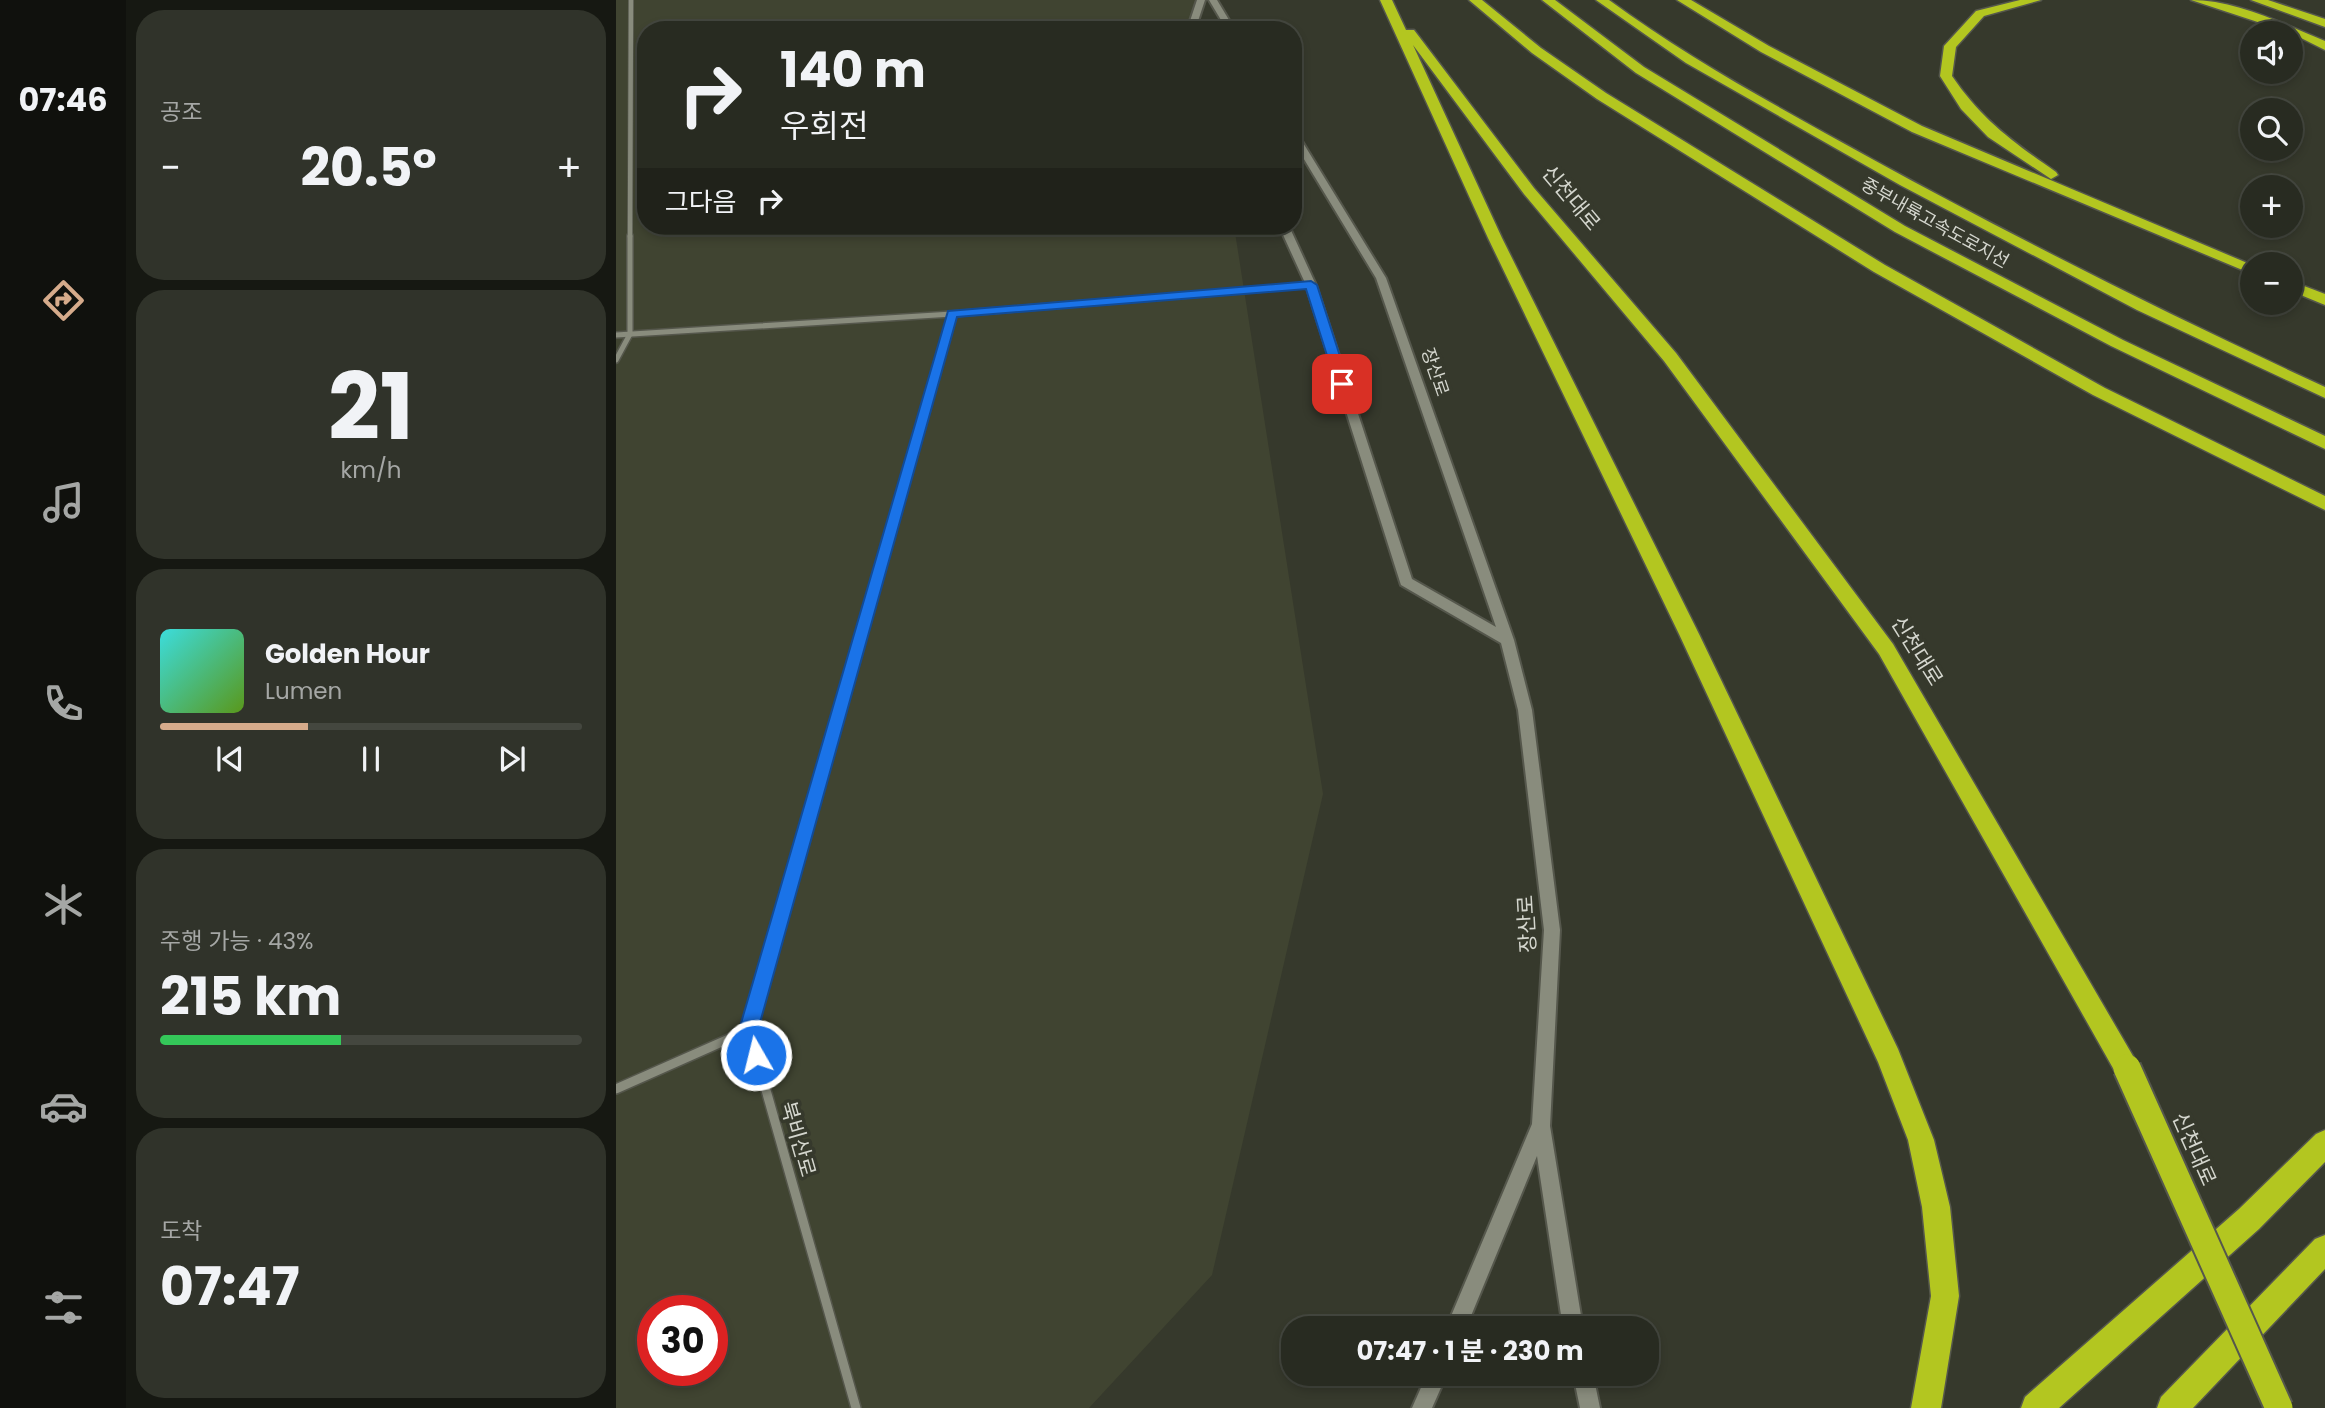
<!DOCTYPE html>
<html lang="ko">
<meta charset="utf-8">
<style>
body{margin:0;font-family:Poppins,"Noto Sans KR",sans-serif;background:#30332a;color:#f1f3f6;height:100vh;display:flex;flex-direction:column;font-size:26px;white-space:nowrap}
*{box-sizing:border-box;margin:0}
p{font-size:23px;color:#a5a7a5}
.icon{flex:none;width:38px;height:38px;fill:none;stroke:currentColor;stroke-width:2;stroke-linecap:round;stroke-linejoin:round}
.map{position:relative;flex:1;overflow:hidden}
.sheet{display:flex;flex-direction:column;gap:10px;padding:10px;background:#161812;width:490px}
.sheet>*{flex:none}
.hud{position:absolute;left:21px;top:21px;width:665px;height:214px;border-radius:28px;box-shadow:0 4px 10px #0003,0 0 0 2px #44473f;background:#282b21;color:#f1f3f6;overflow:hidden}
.controls{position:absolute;left:1624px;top:21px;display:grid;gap:14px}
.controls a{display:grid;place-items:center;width:63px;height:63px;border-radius:50%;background:#282b21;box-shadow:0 4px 10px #0003,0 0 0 2px #44473f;font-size:35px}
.speed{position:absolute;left:21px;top:1295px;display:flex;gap:14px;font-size:35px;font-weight:700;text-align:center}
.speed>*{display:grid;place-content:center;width:91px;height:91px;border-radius:50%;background:#282b21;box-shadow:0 4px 10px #0003,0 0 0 2px #44473f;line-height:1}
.speed .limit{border:10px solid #d22;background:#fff;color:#111}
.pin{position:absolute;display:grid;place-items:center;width:60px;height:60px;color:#fff;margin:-30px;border-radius:14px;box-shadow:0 4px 10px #0006}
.me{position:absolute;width:77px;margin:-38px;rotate:352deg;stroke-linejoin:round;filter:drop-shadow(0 0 5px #0008)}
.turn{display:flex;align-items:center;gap:24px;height:147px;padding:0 28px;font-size:32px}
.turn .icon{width:91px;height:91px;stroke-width:2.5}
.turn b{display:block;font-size:49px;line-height:60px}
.then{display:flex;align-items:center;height:66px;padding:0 28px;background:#0003;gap:14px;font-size:26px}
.big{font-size:52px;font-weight:700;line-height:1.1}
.sheet .widget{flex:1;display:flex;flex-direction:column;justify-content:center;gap:10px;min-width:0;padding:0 24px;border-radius:28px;background:#30332a}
.sheet .dial{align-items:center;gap:0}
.dial b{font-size:91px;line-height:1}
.song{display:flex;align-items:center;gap:21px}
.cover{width:84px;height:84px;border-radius:10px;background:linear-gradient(135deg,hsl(180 70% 55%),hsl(90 70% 35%))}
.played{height:7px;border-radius:4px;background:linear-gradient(90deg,#d6ab8b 35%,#44473f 35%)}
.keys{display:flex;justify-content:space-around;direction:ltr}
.heat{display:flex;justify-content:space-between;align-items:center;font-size:38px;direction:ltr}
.charge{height:10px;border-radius:5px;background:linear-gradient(90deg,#34c759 43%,#44473f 0)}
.trip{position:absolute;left:665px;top:1316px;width:378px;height:70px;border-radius:28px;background:#282b21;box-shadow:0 4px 10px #0003,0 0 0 2px #44473f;font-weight:700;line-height:70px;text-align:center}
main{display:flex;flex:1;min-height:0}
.tabs{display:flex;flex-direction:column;width:126px;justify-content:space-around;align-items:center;background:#10110d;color:#a5a7a5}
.tabs .icon{width:49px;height:49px}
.tabs .current{color:#d6ab8b}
.tabs b{font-size:32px;color:#f1f3f6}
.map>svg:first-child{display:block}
.built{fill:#404431;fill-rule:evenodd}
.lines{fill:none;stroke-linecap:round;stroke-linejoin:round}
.street-far3-casing{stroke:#55574c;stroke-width:6}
.street-far2-casing{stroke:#55574c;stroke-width:8}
.street-far1-casing{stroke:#55574c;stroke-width:10}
.street-casing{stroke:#55574c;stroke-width:12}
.secondary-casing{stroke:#55574c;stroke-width:4}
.highway-casing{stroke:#55574c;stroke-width:3}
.street-far3{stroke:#898c7d;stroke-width:4.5}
.street-far2{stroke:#898c7d;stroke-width:5}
.street-far1{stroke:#898c7d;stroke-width:7}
.street{stroke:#898c7d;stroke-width:9}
.secondary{fill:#898c7d;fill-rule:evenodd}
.highway{fill:#b3c620;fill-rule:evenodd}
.highway-bridge-casing{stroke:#55574c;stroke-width:31;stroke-linecap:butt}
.highway-bridge{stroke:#b3c620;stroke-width:27}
.route{fill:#1a73e8;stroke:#114b97;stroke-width:2}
.labels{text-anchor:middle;stroke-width:7;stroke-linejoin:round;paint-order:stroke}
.far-street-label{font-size:18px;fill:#d4d6ce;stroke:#36392c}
.street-label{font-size:21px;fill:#d4d6ce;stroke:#36392c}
</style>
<main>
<nav class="tabs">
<b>07:46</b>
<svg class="icon current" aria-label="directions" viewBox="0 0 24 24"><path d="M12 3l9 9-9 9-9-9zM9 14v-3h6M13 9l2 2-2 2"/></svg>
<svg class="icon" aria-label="music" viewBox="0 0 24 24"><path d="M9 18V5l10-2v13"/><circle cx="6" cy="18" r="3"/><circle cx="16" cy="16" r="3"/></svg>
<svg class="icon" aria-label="phone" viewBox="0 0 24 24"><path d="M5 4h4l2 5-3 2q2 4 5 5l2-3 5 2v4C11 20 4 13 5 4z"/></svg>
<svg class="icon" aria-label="climate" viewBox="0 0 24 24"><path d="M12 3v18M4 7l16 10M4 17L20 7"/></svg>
<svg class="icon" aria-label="car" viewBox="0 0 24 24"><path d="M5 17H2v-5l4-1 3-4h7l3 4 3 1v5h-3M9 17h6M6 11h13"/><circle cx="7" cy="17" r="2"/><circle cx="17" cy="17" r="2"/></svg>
<svg class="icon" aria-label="filters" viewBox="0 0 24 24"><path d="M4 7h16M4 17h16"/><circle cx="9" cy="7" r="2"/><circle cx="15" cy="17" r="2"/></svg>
</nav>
<section class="sheet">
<div class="widget"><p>공조</p>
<div class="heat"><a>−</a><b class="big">20.5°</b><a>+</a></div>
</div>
<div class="widget dial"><b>21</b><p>km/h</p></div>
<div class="widget">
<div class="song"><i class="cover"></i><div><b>Golden Hour</b><p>Lumen</p></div></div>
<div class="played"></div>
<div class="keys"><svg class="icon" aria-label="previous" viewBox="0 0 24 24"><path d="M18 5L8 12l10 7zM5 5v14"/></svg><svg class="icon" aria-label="pause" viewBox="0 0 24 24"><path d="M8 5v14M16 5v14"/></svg><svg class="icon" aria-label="next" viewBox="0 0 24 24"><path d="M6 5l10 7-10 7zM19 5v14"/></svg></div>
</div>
<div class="widget"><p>주행 가능 · 43%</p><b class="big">215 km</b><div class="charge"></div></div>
<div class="widget"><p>도착</p><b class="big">07:47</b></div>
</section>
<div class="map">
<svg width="1709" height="1408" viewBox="0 0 1709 1408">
<rect width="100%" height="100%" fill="#36392c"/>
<path class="built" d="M0,0H582L587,30H30V226H618L707,794L596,1275L473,1408H0ZM37,1311H96V1370H37Z"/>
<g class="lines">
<defs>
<polyline id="street-far3" points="14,237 15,0"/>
<g id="street-far2">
<polyline points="0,335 336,314 695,285"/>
<polyline points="0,360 14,334 14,236"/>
<polyline points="272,539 336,314"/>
</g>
<polyline id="street-far1" points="164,922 273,537"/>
<g id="street">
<polyline points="164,920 133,1030 240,1408"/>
<polyline points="0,1089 133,1030"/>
</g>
<g id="secondary">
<polygon points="581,0 589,0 581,24 584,30 576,30 573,24"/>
<polygon points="593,0 601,0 619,30 611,30"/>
<polygon points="677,130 681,133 770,278 898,640 916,710 944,930 934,1126 967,1328 947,1328 921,1156 850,1328 830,1328 916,1124 928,930 902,710 885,643 785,585 784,582 690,285 663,226 673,226 700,285 796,579 880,627 760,278 677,141"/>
<polygon points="811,1374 831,1374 816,1408 796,1408"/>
<polygon points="957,1374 977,1374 984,1408 964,1408"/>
</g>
<g id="highway">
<polygon points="764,0 776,0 790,30 798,30 918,188 1060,353 1277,644 1524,1068 1520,1077 1511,1081 1502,1077 1263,654 1048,361 908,194 797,45 886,238 1083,634 1282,1049 1318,1140 1334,1207 1343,1296 1325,1408 1295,1408 1315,1296 1306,1207 1292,1140 1262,1062 1063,634 872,238"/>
<polygon points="853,0 866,0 925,48 990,93 1269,265 1489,388 1709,496 1709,510 1477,395 1258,272 981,99 916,53"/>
<polygon points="926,0 939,0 1028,67 1289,226 1507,340 1709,436 1709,449 1495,346 1279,232 1020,73"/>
<path d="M980,0H993C1076,61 1166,109 1256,159C1404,240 1555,316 1709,387V398L1521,310L1284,185L1070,63Z"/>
<polygon points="1061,0 1075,0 1153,46 1306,126 1636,265 1636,274 1296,132 1145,52"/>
<path d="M1404,0H1425L1368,16L1340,47L1336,76C1366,120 1397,142 1440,172L1442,175L1435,179L1372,137L1345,109L1324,76L1328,46L1360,11Z"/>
<path d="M1575,0C1620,0 1668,24 1709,41V50L1675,33Z"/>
<polygon points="1635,0 1652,0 1709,19 1709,27"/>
<polygon points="1675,281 1709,294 1709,305 1675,291"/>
<polygon points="1709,1130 1709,1162 1643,1229 1443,1408 1405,1408 1409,1397 1623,1209 1700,1134"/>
<polygon points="1709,1235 1709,1269 1577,1408 1541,1408 1545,1397 1699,1239"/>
</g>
</defs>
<use href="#street-far3" class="street-far3-casing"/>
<use href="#street-far2" class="street-far2-casing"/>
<use href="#street-far1" class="street-far1-casing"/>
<use href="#street" class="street-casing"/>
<use href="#secondary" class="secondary-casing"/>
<use href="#highway" class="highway-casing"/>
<use href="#street-far3" class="street-far3"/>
<use href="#street-far2" class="street-far2"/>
<use href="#street-far1" class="street-far1"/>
<use href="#street" class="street"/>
<use href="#secondary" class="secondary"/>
<use href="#highway" class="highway"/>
<defs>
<polyline id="highway-bridge" points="1511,1068 1663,1408"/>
</defs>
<use href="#highway-bridge" class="highway-bridge-casing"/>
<use href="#highway-bridge" class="highway-bridge"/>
</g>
<polygon class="route" points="695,281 701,285 733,384 731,387 720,384 690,289 341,317 142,1030 150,1055 147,1062 140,1065 133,1062 123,1030 332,311"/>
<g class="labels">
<g class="far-street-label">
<text transform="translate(1319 223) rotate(29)" y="6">중부내륙고속도로지선</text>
<text transform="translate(819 372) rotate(71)" y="6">장산로</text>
</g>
<g class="street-label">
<text transform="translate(955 198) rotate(50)" y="7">신천대로</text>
<text transform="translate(1301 651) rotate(58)" y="7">신천대로</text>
<text transform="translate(911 924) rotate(-93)" y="7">장산로</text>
<text transform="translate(182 1139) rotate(74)" y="7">북비산로</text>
<text transform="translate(1578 1149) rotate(66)" y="7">신천대로</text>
</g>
</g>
</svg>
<div class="controls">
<a><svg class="icon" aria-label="sound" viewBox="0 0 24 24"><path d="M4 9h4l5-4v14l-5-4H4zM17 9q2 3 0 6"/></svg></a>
<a><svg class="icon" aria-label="search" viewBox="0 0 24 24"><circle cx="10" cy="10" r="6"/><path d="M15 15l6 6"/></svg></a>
<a>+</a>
<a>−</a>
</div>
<div class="speed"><div class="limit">30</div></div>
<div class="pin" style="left:726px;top:384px;background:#d93025"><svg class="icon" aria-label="arrive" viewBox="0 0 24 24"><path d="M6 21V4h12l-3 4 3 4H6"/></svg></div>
<svg class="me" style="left:140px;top:1055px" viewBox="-20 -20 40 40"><circle r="17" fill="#1a73e8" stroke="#fff" stroke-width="3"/><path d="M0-11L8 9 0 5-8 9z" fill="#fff"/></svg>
<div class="trip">07:47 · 1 분 · 230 m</div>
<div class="hud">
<div class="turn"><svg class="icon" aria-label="right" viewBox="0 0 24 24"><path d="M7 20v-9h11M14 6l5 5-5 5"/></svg><div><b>140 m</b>우회전</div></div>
<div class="then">그다음<svg class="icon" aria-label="right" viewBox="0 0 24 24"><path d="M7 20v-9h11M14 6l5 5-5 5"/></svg></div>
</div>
</div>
</main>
